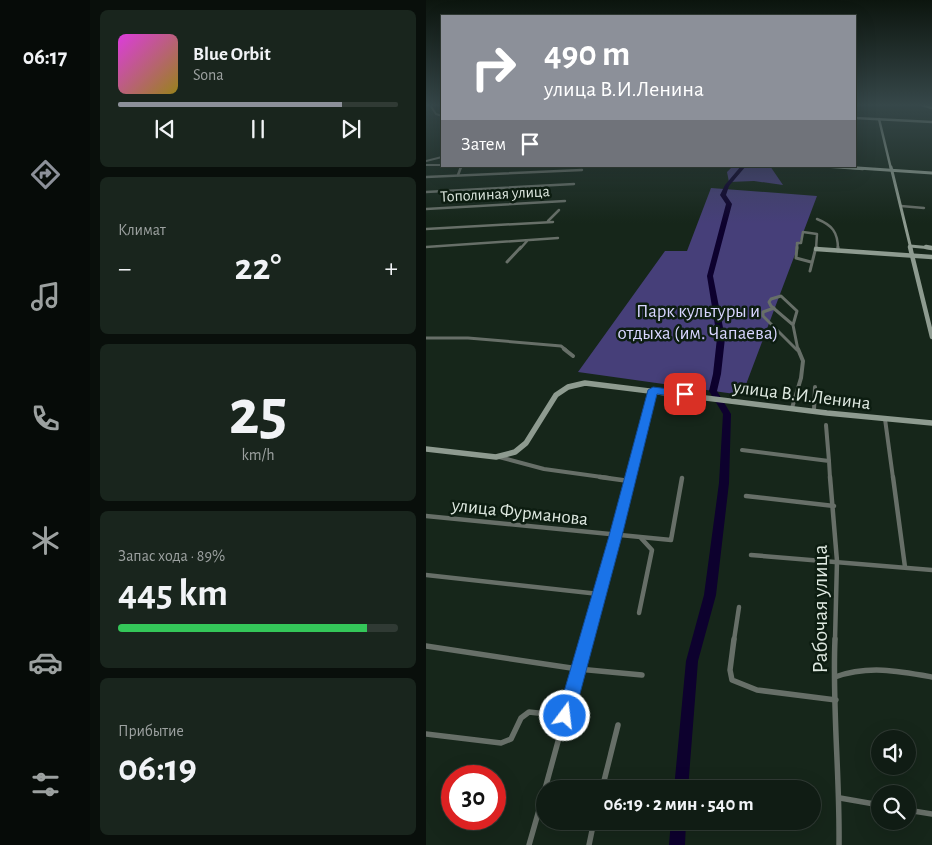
<!DOCTYPE html>
<html lang="ru">
<meta charset="utf-8">
<style>
body{margin:0;font-family:"Alegreya Sans",sans-serif;background:#19251d;color:#f1f3f6;height:100vh;display:flex;flex-direction:column;font-size:19px;white-space:nowrap}
*{box-sizing:border-box;margin:0}
p{font-size:16px;color:#9ca1a0}
.icon{flex:none;width:28px;height:28px;fill:none;stroke:currentColor;stroke-width:2;stroke-linecap:round;stroke-linejoin:round}
.map{position:relative;flex:1;overflow:hidden}
.drawer{display:flex;flex-direction:column;gap:10px;padding:10px;background:#090f0b;width:336px}
.drawer>*{flex:none}
.top-card{position:absolute;left:15px;top:15px;width:415px;height:152px;border-radius:0px;box-shadow:0 5px 20px #0002,0 0 0 1px #303a34;background:#8c9099;color:#fff;overflow:hidden}
.fabs{position:absolute;left:445px;top:730px;display:grid;gap:10px}
.fabs a{display:grid;place-items:center;width:45px;height:45px;border-radius:50%;background:#101c14;box-shadow:0 5px 20px #0002,0 0 0 1px #303a34;font-size:25px}
.speed{position:absolute;left:15px;top:765px;display:flex;gap:10px;font-size:25px;font-weight:700;text-align:center}
.speed>*{display:grid;place-content:center;width:65px;height:65px;border-radius:50%;background:#101c14;box-shadow:0 5px 20px #0002,0 0 0 1px #303a34;line-height:1}
.speed .limit{border:8px solid #d22;background:#fff;color:#111}
.pin{position:absolute;display:grid;place-items:center;width:42px;height:42px;color:#fff;margin:-21px;border-radius:10px;box-shadow:0 2px 8px #0006}
.me{position:absolute;width:55px;margin:-28px;rotate:15deg;stroke-linejoin:round;filter:drop-shadow(0 0 4px #0008)}
.turn{display:flex;align-items:center;gap:18px;height:105px;padding:0 20px;font-size:22px}
.turn .icon{width:65px;height:65px;stroke-width:2.5}
.turn b{display:block;font-size:35px;line-height:42px}
.then{display:flex;align-items:center;height:48px;padding:0 20px;background:#0003;gap:10px;font-size:19px}
.big{font-size:38px;font-weight:700;line-height:1.1}
.drawer .card{flex:1;display:flex;flex-direction:column;justify-content:center;gap:8px;min-width:0;padding:0 18px;border-radius:8px;background:#19251d}
.drawer .dial{align-items:center;gap:0}
.dial b{font-size:65px;line-height:1}
.song{display:flex;align-items:center;gap:15px}
.cover{width:60px;height:60px;border-radius:8px;background:linear-gradient(135deg,hsl(300 70% 55%),hsl(50 70% 35%))}
.played{height:5px;border-radius:2px;background:linear-gradient(90deg,#8c9099 80%,#303a34 80%)}
.keys{display:flex;justify-content:space-around;direction:ltr}
.heat{display:flex;justify-content:space-between;align-items:center;font-size:28px;direction:ltr}
.charge{height:8px;border-radius:4px;background:linear-gradient(90deg,#34c759 89%,#303a34 0)}
.trip{position:absolute;left:110px;top:780px;width:285px;height:50px;border-radius:25px;background:#101c14;box-shadow:0 5px 20px #0002,0 0 0 1px #303a34;font-weight:700;line-height:50px;text-align:center}
main{display:flex;flex:1;min-height:0}
.tabs{display:flex;flex-direction:column;width:90px;justify-content:space-around;align-items:center;background:#060b08;color:#9ca1a0}
.tabs .icon{width:35px;height:35px}
.tabs .current{color:#8c9099}
.tabs b{font-size:22px;color:#f1f3f6}
.map>svg:first-child{display:block}
.green{fill:#463f79}
.lines{fill:none;stroke-linecap:round;stroke-linejoin:round}
.river{fill:#0d012e;fill-rule:evenodd}
.street-far5{stroke:#676f68;stroke-width:2}
.street-far4{stroke:#676f68;stroke-width:2.5}
.street-far3{stroke:#676f68;stroke-width:3}
.street-far2{stroke:#676f68;stroke-width:4}
.street-far1{stroke:#676f68;stroke-width:4.5}
.street{stroke:#676f68;stroke-width:5.5}
.secondary-far3{stroke:#8e9b90;stroke-width:2.5}
.secondary-far2{stroke:#8e9b90;stroke-width:3}
.secondary-far1{stroke:#8e9b90;stroke-width:4.5}
.secondary{stroke:#8e9b90;stroke-width:5.5}
.route{fill:#1a73e8;stroke:#114b97}
.labels{text-anchor:middle;stroke-width:5;stroke-linejoin:round;paint-order:stroke}
.far-street-label{font-size:16px;fill:#dfe9e1;stroke:#0d1d11}
.park-label{font-size:19px;fill:#d8d6ff;stroke:#0d1d11}
.street-label{font-size:19px;fill:#dfe9e1;stroke:#0d1d11}
.near-street-label{font-size:22px;fill:#dfe9e1;stroke:#0d1d11}
</style>
<main>
<nav class="tabs">
<b>06:17</b>
<svg class="icon current" aria-label="directions" viewBox="0 0 24 24"><path d="M12 3l9 9-9 9-9-9zM9 14v-3h6M13 9l2 2-2 2"/></svg>
<svg class="icon" aria-label="music" viewBox="0 0 24 24"><path d="M9 18V5l10-2v13"/><circle cx="6" cy="18" r="3"/><circle cx="16" cy="16" r="3"/></svg>
<svg class="icon" aria-label="phone" viewBox="0 0 24 24"><path d="M5 4h4l2 5-3 2q2 4 5 5l2-3 5 2v4C11 20 4 13 5 4z"/></svg>
<svg class="icon" aria-label="climate" viewBox="0 0 24 24"><path d="M12 3v18M4 7l16 10M4 17L20 7"/></svg>
<svg class="icon" aria-label="car" viewBox="0 0 24 24"><path d="M5 17H2v-5l4-1 3-4h7l3 4 3 1v5h-3M9 17h6M6 11h13"/><circle cx="7" cy="17" r="2"/><circle cx="17" cy="17" r="2"/></svg>
<svg class="icon" aria-label="filters" viewBox="0 0 24 24"><path d="M4 7h16M4 17h16"/><circle cx="9" cy="7" r="2"/><circle cx="15" cy="17" r="2"/></svg>
</nav>
<section class="drawer">
<div class="card">
<div class="song"><i class="cover"></i><div><b>Blue Orbit</b><p>Sona</p></div></div>
<div class="played"></div>
<div class="keys"><svg class="icon" aria-label="previous" viewBox="0 0 24 24"><path d="M18 5L8 12l10 7zM5 5v14"/></svg><svg class="icon" aria-label="pause" viewBox="0 0 24 24"><path d="M8 5v14M16 5v14"/></svg><svg class="icon" aria-label="next" viewBox="0 0 24 24"><path d="M6 5l10 7-10 7zM19 5v14"/></svg></div>
</div>
<div class="card"><p>Климат</p>
<div class="heat"><a>−</a><b class="big">22°</b><a>+</a></div>
</div>
<div class="card dial"><b>25</b><p>km/h</p></div>
<div class="card"><p>Запас хода · 89%</p><b class="big">445 km</b><div class="charge"></div></div>
<div class="card"><p>Прибытие</p><b class="big">06:19</b></div>
</section>
<div class="map">
<svg width="506" height="845" viewBox="0 0 506 845">
<rect width="100%" height="100%" fill="#16261a"/>
<g class="green">
<polygon points="307,166 344,166 357,185 328,181 303,182 301,172"/>
<polygon points="285,188 391,196 316,395 152,372 239,251 261,251"/>
</g>
<g class="lines">
<g class="river">
<polygon points="315,166 320,166 303,186 300,195 306,204 287,276 299,338 295,374 291,391 305,414 303,483 290,595 272,661 262,789 248,789 260,661 278,595 293,483 297,414 283,391 287,374 291,338 281,276 300,204 294,195 299,185"/>
<polygon points="245,821 260,821 259,845 243,845"/>
</g>
<g class="street-far5">
<polyline points="4,105 10,114 16,116"/>
<polyline points="0,161 16,157"/>
<polyline points="0,165 16,165"/>
<polyline points="34,169 35,166"/>
</g>
<g class="street-far4">
<polyline points="32,175 35,167"/>
<polyline points="0,177 156,170"/>
<polyline points="0,192 148,184"/>
<polyline points="475,206 498,208"/>
<polyline points="0,209 139,201"/>
<path d="M391,219C406,225 412,232 412,249"/>
<polyline points="122,221 133,210"/>
<polyline points="0,229 127,222"/>
<polyline points="0,247 132,238"/>
<polyline points="94,249 101,241"/>
<polyline points="371,249 371,243 375,243 377,232 391,234 390,249"/>
</g>
<g class="street-far3">
<polyline points="371,247 370,258 385,262"/>
<polyline points="412,247 412,251"/>
<polyline points="81,262 95,247"/>
<polyline points="384,271 390,247"/>
<polyline points="348,308 337,312 337,316 371,350"/>
<polyline points="366,324 345,306 343,302 345,299 355,296 371,311 367,325 372,350"/>
<polyline points="0,338 42,338 135,346 140,350"/>
</g>
<g class="street-far2">
<polyline points="138,349 147,356"/>
<polyline points="366,408 375,378 377,361 372,349"/>
<polyline points="388,410 389,387"/>
<polyline points="459,419 467,478"/>
<polyline points="400,425 403,461"/>
<polyline points="316,450 403,461 404,478"/>
<polyline points="73,457 118,469 183,478"/>
<polyline points="204,478 227,390"/>
</g>
<g class="street-far1">
<polyline points="174,477 203,481"/>
<polyline points="404,477 411,561 409,640"/>
<polyline points="467,477 479,567"/>
<polyline points="320,496 408,506"/>
<polyline points="0,516 245,540 256,478"/>
<polyline points="325,555 506,570"/>
<polyline points="0,575 173,594"/>
<polyline points="213,613 226,550 215,538"/>
<polyline points="160,640 204,477"/>
<polyline points="308,640 313,607"/>
</g>
<g class="street">
<polyline points="308,639 304,670 306,680 331,690 410,700"/>
<path d="M409,639C406,708 414,776 413,845"/>
<polyline points="0,646 152,669 216,675"/>
<path d="M409,677C442,665 473,671 506,677"/>
<polyline points="0,734 75,743 85,739 95,718 103,712 139,716"/>
<polyline points="119,789 160,639"/>
<polyline points="176,789 192,725"/>
<polyline points="414,798 454,805"/>
<polyline points="481,810 506,814"/>
<polyline points="103,845 119,789"/>
<polyline points="163,845 168,821"/>
</g>
<g class="secondary-far3">
<polyline points="496,105 506,108"/>
<polyline points="429,118 506,122"/>
<polyline points="453,119 465,169"/>
<polyline points="394,166 437,169"/>
</g>
<g class="secondary-far2">
<polyline points="417,167 506,173"/>
<polyline points="465,167 485,249"/>
<polyline points="484,246 506,248"/>
</g>
<g class="secondary-far1">
<polyline points="484,247 506,337"/>
<polyline points="500,247 506,248"/>
<polyline points="390,249 506,257"/>
</g>
<polyline class="secondary" points="0,449 70,457 89,452 100,443 130,395 142,387 159,383 401,413 506,423"/>
</g>
<linearGradient id="sky" x2="0" y2="1"><stop stop-color="#0c150e"/><stop offset="0.47" stop-color="#364749"/><stop offset="1" stop-color="#364749" stop-opacity="0"/></linearGradient>
<rect width="506" height="223" fill="url(#sky)"/>
<polygon class="route" points="227,387 259,391 265,394 259,398 231,394 196,536 148,716 146,722 139,724 133,722 131,716 183,536 222,390"/>
<g class="labels">
<g class="far-street-label">
<text transform="translate(69 193) rotate(-3)" y="6">Тополиная улица</text>
</g>
<g class="park-label">
<text x="272" y="317">Парк культуры и<tspan x="272" dy="22">отдыха (им. Чапаева)</tspan></text>
</g>
<g class="street-label">
<text transform="translate(376 394) rotate(7)" y="7">улица В.И.Ленина</text>
<text transform="translate(94 511) rotate(6)" y="7">улица Фурманова</text>
</g>
<g class="near-street-label">
<text transform="translate(393 609) rotate(-90)" y="8">Рабочая улица</text>
</g>
</g>
</svg>
<div class="fabs">
<a><svg class="icon" aria-label="sound" viewBox="0 0 24 24"><path d="M4 9h4l5-4v14l-5-4H4zM17 9q2 3 0 6"/></svg></a>
<a><svg class="icon" aria-label="search" viewBox="0 0 24 24"><circle cx="10" cy="10" r="6"/><path d="M15 15l6 6"/></svg></a>
</div>
<div class="speed"><div class="limit">30</div></div>
<div class="pin" style="left:259px;top:394px;background:#d93025"><svg class="icon" aria-label="arrive" viewBox="0 0 24 24"><path d="M6 21V4h12l-3 4 3 4H6"/></svg></div>
<svg class="me" style="left:139px;top:716px" viewBox="-20 -20 40 40"><circle r="17" fill="#1a73e8" stroke="#fff" stroke-width="3"/><path d="M0-11L8 9 0 5-8 9z" fill="#fff"/></svg>
<div class="trip">06:19 · 2 мин · 540 m</div>
<div class="top-card">
<div class="turn"><svg class="icon" aria-label="right" viewBox="0 0 24 24"><path d="M7 20v-9h11M14 6l5 5-5 5"/></svg><div><b>490 m</b>улица В.И.Ленина</div></div>
<div class="then">Затем<svg class="icon" aria-label="arrive" viewBox="0 0 24 24"><path d="M6 21V4h12l-3 4 3 4H6"/></svg></div>
</div>
</div>
</main>
